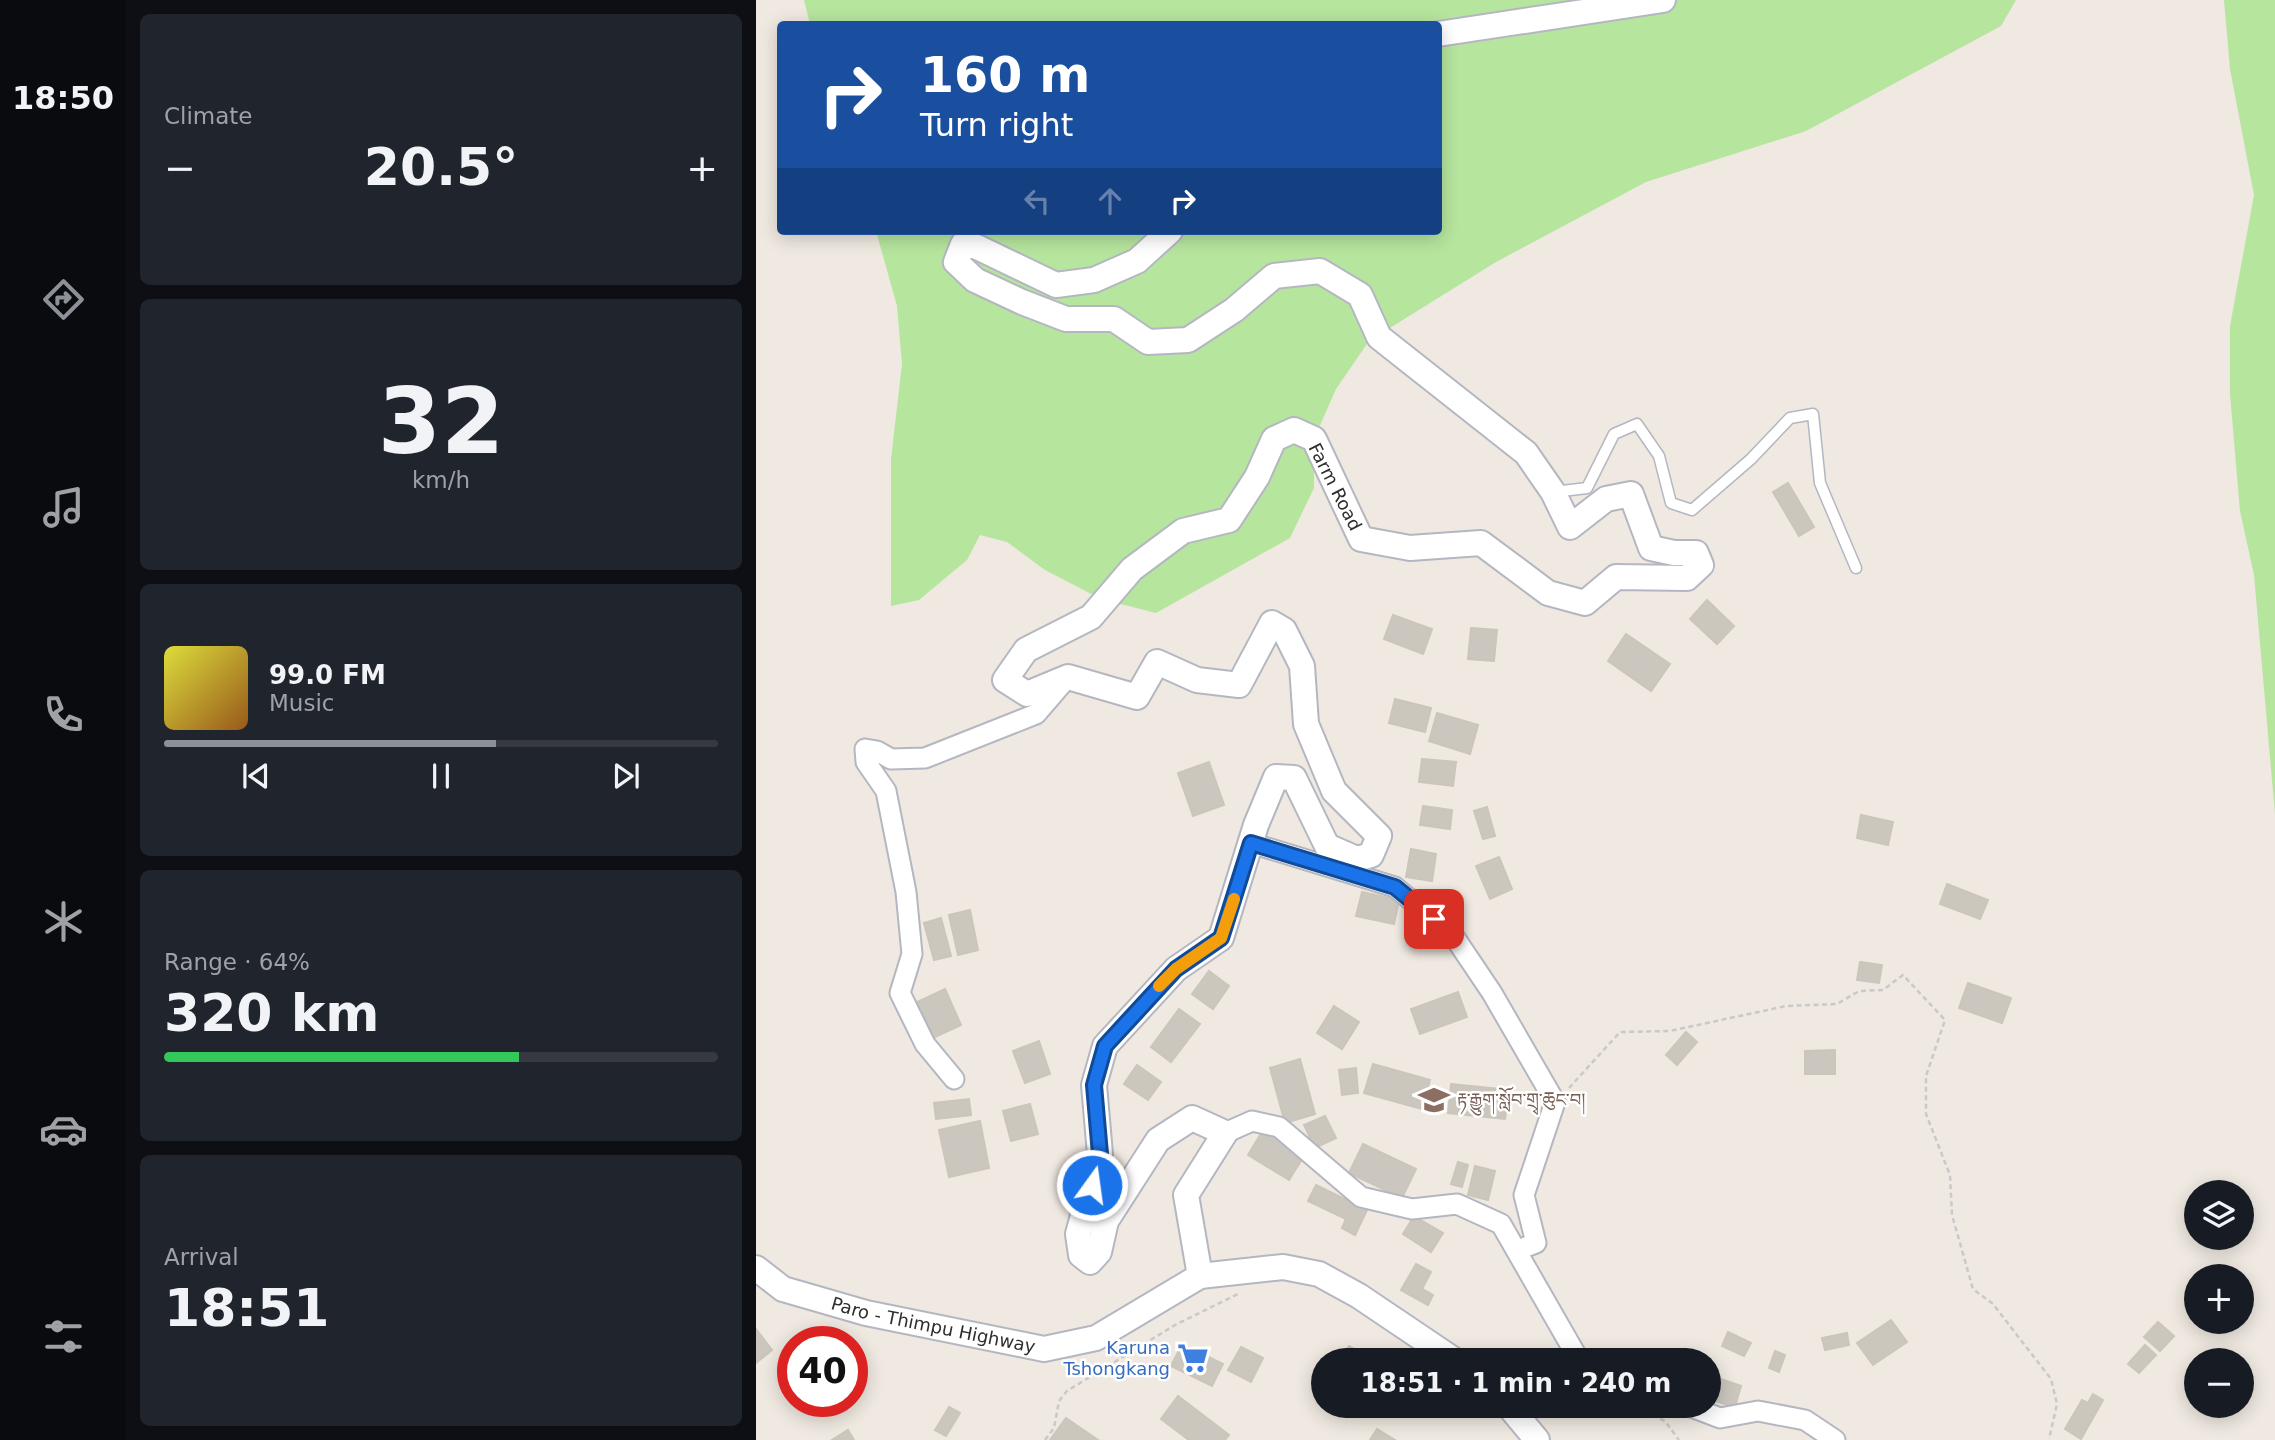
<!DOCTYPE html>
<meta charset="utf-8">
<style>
body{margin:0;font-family:"DejaVu Sans","Noto Serif Tibetan",sans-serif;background:#20242c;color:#f1f3f6;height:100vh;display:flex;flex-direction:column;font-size:26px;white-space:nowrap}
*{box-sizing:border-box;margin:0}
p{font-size:23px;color:#9ea1a6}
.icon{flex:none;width:38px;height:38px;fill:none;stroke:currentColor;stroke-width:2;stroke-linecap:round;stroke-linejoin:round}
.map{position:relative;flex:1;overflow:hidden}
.panel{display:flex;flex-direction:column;gap:14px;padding:14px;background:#0d0f14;width:630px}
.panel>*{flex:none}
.guide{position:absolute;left:21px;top:21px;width:665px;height:214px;border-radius:7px;box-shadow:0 4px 18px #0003;background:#1a4fa0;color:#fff;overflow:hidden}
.tools{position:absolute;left:1428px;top:1180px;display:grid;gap:14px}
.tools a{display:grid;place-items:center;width:70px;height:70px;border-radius:50%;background:#171b24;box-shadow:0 4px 18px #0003;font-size:35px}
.speed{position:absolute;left:21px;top:1326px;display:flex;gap:14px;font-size:35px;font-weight:700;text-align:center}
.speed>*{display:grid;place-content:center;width:91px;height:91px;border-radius:50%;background:#171b24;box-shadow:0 4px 18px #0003;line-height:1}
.speed .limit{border:10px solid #d22;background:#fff;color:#111}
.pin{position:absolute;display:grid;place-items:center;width:60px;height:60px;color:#fff;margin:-30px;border-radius:14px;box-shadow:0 4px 10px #0006}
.me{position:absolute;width:77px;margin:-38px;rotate:14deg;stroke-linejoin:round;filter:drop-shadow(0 0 5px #0008)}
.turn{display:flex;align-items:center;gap:24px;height:147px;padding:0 28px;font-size:32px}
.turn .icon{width:91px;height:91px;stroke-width:2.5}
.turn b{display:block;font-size:49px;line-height:60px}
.lanes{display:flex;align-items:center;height:66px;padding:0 28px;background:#0003;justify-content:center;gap:35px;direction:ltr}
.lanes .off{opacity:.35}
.big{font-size:52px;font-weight:800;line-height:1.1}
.panel .card{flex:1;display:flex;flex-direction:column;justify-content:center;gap:10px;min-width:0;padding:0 24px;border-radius:10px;background:#20242c}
.panel .dial{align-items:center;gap:0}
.dial b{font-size:91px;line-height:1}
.song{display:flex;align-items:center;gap:21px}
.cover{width:84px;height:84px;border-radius:10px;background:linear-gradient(135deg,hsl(60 70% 55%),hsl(30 70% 35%))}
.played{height:7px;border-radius:4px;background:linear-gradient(90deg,#8c9099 60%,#363941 60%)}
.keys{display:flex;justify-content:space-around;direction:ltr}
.heat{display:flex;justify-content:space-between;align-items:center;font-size:38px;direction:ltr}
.charge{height:10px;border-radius:5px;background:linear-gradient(90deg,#34c759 64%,#363941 0)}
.trip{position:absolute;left:555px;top:1348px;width:410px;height:70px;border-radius:35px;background:#171b24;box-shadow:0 4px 18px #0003;font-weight:800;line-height:70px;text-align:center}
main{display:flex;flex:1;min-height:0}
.tabs{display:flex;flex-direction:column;width:126px;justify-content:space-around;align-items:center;background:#090b0e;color:#9ea1a6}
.tabs .icon{width:49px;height:49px}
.tabs .current{color:#8c9099}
.tabs b{font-size:32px;color:#f1f3f6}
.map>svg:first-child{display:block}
.green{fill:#b6e59e}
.building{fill:#cbc7bf;stroke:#cbc5ba;stroke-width:2}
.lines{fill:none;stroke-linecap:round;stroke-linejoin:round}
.service-casing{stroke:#b4b7c1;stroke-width:13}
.minor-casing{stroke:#b4b7c1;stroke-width:23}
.tertiary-casing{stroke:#b4b7c1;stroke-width:28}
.path{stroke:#c9c9c9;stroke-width:2.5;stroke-dasharray:5 3.5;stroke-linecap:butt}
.service{stroke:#fff;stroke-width:10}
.minor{stroke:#fff;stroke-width:19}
.tertiary{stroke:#fff;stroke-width:24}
.route-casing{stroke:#114b97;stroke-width:18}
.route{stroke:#1a73e8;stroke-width:12}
.slow{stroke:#f59e0b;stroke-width:12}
.labels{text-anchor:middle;stroke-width:5;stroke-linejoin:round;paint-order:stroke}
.street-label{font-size:18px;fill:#2e2e2e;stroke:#fff}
.education-label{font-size:18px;fill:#785e54;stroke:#fff;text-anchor:start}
.shop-label{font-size:18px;fill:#366cbe;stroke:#fff;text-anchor:end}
</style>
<main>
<nav class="tabs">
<b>18:50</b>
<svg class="icon current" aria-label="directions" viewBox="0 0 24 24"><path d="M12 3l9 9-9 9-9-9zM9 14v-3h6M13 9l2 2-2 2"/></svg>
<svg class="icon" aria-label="music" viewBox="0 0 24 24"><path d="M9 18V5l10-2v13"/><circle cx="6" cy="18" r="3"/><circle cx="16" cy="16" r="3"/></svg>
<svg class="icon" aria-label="phone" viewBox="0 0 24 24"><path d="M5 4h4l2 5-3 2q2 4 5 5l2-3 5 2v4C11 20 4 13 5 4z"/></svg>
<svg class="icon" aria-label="climate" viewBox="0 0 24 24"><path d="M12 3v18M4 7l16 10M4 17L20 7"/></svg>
<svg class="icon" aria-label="car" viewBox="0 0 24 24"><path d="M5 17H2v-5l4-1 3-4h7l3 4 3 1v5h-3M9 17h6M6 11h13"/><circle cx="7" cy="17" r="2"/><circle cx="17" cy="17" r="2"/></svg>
<svg class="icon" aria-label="filters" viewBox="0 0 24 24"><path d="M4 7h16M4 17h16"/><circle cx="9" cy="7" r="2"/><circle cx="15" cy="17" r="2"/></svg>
</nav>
<section class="panel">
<div class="card"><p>Climate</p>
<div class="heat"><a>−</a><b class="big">20.5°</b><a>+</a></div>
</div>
<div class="card dial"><b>32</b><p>km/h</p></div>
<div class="card">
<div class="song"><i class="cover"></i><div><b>99.0 FM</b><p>Music</p></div></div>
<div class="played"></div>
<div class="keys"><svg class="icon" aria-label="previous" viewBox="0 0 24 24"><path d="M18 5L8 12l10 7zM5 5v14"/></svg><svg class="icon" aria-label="pause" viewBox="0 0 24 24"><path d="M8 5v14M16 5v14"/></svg><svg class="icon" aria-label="next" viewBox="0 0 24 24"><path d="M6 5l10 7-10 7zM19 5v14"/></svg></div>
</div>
<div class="card"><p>Range · 64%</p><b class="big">320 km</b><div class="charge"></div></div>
<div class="card"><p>Arrival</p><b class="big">18:51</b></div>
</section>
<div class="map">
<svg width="1519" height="1440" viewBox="0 0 1519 1440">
<rect width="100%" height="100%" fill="#efe9e1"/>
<g class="green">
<polygon points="48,0 1260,0 1245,26 1050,131 890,182 740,262 613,341 580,389 558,439 558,488 534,538 400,613 345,599 289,570 251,542 224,535 211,560 163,600 135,606 135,459 146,364 141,306 120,231 682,231 682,24 54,24"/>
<polygon points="1468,0 1519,0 1519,814 1498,575 1484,511 1474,394 1474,326 1498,195 1474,69"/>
</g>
<g class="building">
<polygon points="1032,483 1058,527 1043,536 1017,492"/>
<polygon points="951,600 978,626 961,644 934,619"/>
<polygon points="637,615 676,629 667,654 628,639"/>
<polygon points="715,628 741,630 738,661 712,659"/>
<polygon points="870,634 914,664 895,691 852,661"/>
<polygon points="639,699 675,708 669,732 633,723"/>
<polygon points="681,713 722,725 714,754 673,741"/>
<polygon points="666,759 700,762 697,786 663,782"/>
<polygon points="453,762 468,805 437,816 422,773"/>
<polygon points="667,806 696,810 694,829 664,825"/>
<polygon points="731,807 739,836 727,839 718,811"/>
<polygon points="1105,815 1137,822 1132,845 1101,838"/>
<polygon points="655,849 680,854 676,881 650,877"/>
<polygon points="743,857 756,889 734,899 720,866"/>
<polygon points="1191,884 1232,900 1224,919 1184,904"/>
<polygon points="606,892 643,900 638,924 600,916"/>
<polygon points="214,910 222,950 202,955 193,915"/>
<polygon points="185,918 195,956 178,960 168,923"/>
<polygon points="1104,962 1126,965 1123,983 1101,980"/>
<polygon points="453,971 473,986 457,1009 436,994"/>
<polygon points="1212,983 1255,998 1246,1023 1203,1008"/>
<polygon points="189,989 205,1025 175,1039 159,1003"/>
<polygon points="702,992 711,1017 664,1034 655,1009"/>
<polygon points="578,1006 603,1022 586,1049 561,1033"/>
<polygon points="423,1009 444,1024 415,1062 395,1047"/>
<polygon points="930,1032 941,1042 921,1065 910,1055"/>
<polygon points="283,1041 294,1074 269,1083 257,1051"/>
<polygon points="1079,1050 1079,1074 1049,1074 1049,1051"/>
<polygon points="544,1059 559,1114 529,1123 514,1068"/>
<polygon points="617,1064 674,1080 666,1109 608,1093"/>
<polygon points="381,1065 405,1082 392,1100 368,1084"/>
<polygon points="600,1068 602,1093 586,1095 583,1070"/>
<polygon points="695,1084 753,1090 749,1119 692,1113"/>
<polygon points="213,1099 215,1115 180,1119 178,1103"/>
<polygon points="274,1104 282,1134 255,1141 247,1111"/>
<polygon points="569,1116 580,1138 559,1148 548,1125"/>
<polygon points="224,1121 233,1168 193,1177 183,1130"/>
<polygon points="509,1127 550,1153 533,1180 492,1155"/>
<polygon points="607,1144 660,1169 646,1198 593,1173"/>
<polygon points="702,1162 712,1165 706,1187 695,1184"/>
<polygon points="719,1166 739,1171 732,1200 712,1195"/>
<polygon points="560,1185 611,1210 599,1235 586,1228 590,1219 552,1201"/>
<polygon points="658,1216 687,1233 675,1252 647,1234"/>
<polygon points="660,1264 675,1272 666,1289 677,1295 672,1305 645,1290"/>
<polygon points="1135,1320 1151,1342 1117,1365 1101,1343"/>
<polygon points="1402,1322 1418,1336 1404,1351 1388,1337"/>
<polygon points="0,1329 16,1350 0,1363"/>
<polygon points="972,1332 995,1343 988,1356 966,1346"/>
<polygon points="1091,1333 1093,1345 1069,1350 1066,1338"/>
<polygon points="426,1344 467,1364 456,1386 415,1366"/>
<polygon points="1389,1345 1400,1355 1383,1373 1372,1364"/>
<polygon points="593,1346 618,1360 585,1360"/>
<polygon points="485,1347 507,1358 495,1382 472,1370"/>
<polygon points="1019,1351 1029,1355 1023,1372 1013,1368"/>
<polygon points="959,1377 985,1386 979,1407 952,1399"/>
<polygon points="1337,1394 1347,1400 1325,1439 1309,1429 1326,1400 1332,1403"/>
<polygon points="422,1396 473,1435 469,1440 433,1440 405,1419"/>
<polygon points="193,1407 204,1413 190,1436 179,1430"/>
<polygon points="310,1418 342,1440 294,1440"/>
<polygon points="621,1429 639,1440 614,1440"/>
<polygon points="92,1430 98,1440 76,1440"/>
</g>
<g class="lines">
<defs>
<polyline id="service" points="798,492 831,488 858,434 881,424 903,456 915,503 936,510 995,459 1034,418 1057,414 1064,483 1100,568"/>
<g id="minor">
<polyline points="495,843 639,887 697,935 736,993 799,1102 768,1195 780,1243 762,1250"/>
<polyline points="198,1079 169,1044 144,993 156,954 150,892 130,791 110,762 109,749 121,751 135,759 169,758 280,714 311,678"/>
<polyline points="469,1133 496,1121 523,1127 605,1197 656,1209 701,1204 745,1224 823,1360"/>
<polyline points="930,1405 964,1418 1002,1411 1049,1420 1079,1440"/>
</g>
<g id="tertiary">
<polyline points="682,34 907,0"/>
<polyline points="414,231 381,261 338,280 300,285 221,247 207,244 200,262 219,280 266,302 310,319 358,319 392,342 432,340 478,310 518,276 564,271 604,295 623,337 770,453 797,492 814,527 850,499 875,494 895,548 918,553 940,553 945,565 931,578 860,577 829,603 792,593 725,543 654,548 605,539 558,439 538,430 518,439 501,477 473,520 427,531 376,569 335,617 270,650 249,680 271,694 312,677 381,697 401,662 441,680 483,685 516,623 528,630 546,666 550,724 578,791 623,836 615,855 601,859 571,846 538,778 520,777 500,825 465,938 420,969 349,1046 338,1085 344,1154 322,1234 325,1255 334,1262 343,1252 350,1221 402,1140 436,1118 469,1133 430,1195 444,1276"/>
<path id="s1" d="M0,1268L27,1289L110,1313L288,1349L340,1338L444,1276L527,1267L563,1274L603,1296L698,1360"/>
<polyline points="752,1405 781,1440"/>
</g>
</defs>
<use href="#service" class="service-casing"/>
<use href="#minor" class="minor-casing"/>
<use href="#tertiary" class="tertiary-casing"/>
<g class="path">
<polyline points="813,1088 864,1032 914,1031 1030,1006 1081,1004 1103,991 1127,990 1147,975 1189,1020 1170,1076 1170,1114 1194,1175 1196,1215 1217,1289 1237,1304 1295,1379 1301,1404 1293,1439"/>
<polyline points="873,1405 909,1421 923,1440"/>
<polyline points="289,1440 298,1428 303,1401 311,1391 419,1325 482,1294"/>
</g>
<use href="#service" class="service"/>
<use href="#minor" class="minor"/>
<use href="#tertiary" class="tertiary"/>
</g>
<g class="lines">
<defs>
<polyline id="route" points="336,1185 344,1154 338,1085 349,1046 420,969 465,938 495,843 639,887 678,919"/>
</defs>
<use href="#route" class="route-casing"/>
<use href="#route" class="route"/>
<polyline class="slow" points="403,986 420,969 465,938 478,899"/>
</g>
<defs>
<symbol id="school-bare" viewBox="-9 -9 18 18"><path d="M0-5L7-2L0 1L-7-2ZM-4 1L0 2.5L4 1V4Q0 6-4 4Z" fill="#8d6e63" stroke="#fff" stroke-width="2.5" paint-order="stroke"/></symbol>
<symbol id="supermarket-bare" viewBox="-9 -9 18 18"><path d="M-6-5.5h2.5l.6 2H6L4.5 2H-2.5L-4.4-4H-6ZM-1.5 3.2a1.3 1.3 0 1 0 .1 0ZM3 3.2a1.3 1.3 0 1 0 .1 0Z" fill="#3f7fe0" stroke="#fff" stroke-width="2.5" paint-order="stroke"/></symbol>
</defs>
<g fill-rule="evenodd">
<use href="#school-bare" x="656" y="1078" width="44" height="44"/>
<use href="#supermarket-bare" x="415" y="1336" width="44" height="44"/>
</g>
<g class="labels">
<g class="street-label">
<text transform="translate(579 487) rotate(63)" y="6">Farm Road</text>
<text dy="6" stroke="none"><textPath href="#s1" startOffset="189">Paro - Thimpu Highway</textPath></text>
</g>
<g class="education-label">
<text x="701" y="1106">རྟ་རྒྱུག་སློབ་གྲྭ་ཆུང་བ།</text>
</g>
<g class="shop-label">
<text x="414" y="1354">Karuna<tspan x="414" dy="21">Tshongkang</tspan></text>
</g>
</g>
</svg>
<div class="tools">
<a><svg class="icon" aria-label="layers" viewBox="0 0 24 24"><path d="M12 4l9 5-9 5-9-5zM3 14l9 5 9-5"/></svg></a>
<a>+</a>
<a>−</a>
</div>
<div class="speed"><div class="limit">40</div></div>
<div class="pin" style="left:678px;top:919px;background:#d93025"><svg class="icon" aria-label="arrive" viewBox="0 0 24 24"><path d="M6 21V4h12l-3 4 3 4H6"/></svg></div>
<svg class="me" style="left:336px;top:1185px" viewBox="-20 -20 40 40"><circle r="17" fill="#1a73e8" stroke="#fff" stroke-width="3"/><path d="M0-11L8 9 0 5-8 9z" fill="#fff"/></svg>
<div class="trip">18:51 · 1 min · 240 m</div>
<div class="guide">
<div class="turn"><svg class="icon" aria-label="right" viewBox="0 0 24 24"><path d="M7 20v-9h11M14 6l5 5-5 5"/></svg><div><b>160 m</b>Turn right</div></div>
<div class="lanes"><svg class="icon off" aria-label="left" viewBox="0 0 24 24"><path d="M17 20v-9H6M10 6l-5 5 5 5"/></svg><svg class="icon off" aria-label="ahead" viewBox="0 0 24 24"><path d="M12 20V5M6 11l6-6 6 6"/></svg><svg class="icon" aria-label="right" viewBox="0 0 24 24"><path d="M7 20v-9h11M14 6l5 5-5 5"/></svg></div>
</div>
</div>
</main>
